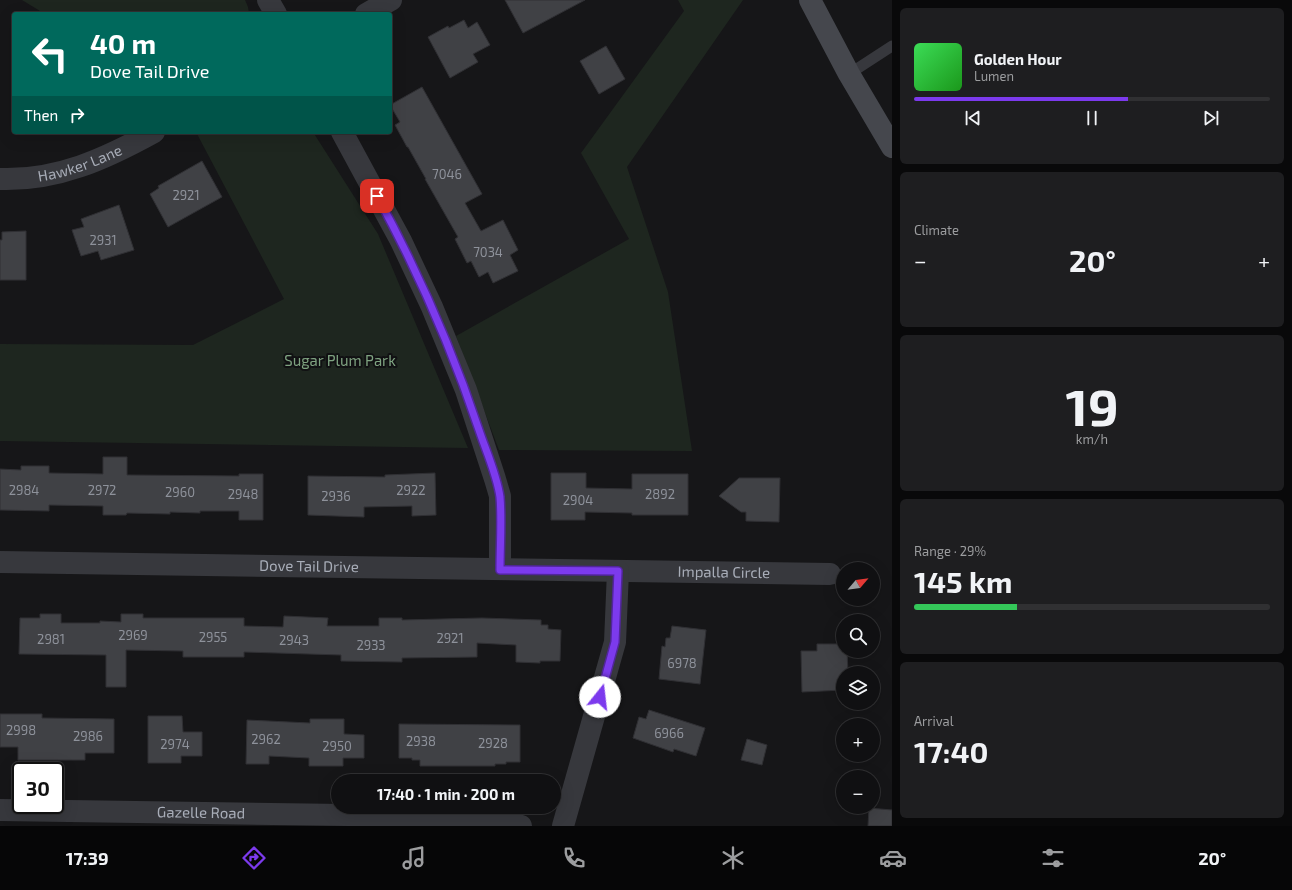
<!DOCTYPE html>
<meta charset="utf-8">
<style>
body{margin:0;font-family:"Exo 2",sans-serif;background:#1e1e20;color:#f1f3f6;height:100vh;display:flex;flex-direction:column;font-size:15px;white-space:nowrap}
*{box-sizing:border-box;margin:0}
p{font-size:13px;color:#9c9d9f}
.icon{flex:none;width:22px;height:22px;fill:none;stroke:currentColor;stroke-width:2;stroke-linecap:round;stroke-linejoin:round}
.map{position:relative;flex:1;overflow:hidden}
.side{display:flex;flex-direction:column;gap:8px;padding:8px;background:#09090a;width:400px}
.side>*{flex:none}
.hud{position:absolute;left:12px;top:12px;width:380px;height:122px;border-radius:4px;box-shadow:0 4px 16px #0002,0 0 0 1px #303032;background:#00695c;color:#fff;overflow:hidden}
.needle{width:26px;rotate:61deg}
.controls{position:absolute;left:836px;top:562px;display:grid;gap:8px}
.controls a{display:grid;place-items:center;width:44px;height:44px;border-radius:50%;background:#101012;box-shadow:0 4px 16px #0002,0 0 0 1px #303032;font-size:20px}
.speed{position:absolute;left:12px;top:762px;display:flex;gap:8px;font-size:20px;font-weight:700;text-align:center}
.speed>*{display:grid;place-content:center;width:52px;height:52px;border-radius:50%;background:#101012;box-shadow:0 4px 16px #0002,0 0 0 1px #303032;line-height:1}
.speed .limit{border:2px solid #111;border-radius:6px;background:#fff;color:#111}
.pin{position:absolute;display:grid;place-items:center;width:34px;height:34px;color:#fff;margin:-17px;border-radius:8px;box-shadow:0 2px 6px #0006}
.me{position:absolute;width:44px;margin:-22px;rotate:16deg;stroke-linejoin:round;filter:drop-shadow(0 0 3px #0008)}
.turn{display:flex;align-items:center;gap:14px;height:84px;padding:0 12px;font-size:18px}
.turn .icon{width:52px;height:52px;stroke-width:2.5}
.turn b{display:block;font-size:28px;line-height:34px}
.then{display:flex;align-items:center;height:38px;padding:0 12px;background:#0003;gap:8px;font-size:15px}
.big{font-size:30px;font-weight:700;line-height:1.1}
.side .widget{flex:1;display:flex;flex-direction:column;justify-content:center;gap:6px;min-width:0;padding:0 14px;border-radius:6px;background:#1e1e20}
.side .dial{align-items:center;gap:0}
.dial b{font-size:52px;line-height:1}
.song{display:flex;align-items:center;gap:12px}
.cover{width:48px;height:48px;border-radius:6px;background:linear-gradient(135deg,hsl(130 70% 55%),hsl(120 70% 35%))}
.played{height:4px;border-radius:2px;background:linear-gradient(90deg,#7c3aed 60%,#303032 60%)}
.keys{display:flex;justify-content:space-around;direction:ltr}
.heat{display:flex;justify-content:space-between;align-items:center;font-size:22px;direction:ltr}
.charge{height:6px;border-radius:3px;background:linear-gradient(90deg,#34c759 29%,#303032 0)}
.trip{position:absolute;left:331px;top:774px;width:230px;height:40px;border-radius:20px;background:#101012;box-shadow:0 4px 16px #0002,0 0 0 1px #303032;font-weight:700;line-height:40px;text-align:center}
.menu{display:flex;height:64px;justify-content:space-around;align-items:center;background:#060607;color:#9c9d9f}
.menu .icon{width:28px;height:28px}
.menu .active{color:#7c3aed}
.menu b{font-size:18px;color:#f1f3f6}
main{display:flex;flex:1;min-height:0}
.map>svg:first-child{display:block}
.green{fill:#1e261f}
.building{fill:#404145;stroke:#303034}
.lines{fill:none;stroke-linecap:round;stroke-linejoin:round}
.lane{stroke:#37383d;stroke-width:11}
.street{stroke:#37383d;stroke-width:22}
.secondary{stroke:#45474d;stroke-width:22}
.route-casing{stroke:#51269a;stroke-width:10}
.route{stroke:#7c3aed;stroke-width:7}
.labels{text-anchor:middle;stroke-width:4;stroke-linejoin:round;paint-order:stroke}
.number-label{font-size:13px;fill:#8e929b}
.street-label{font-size:15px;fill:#a8adb8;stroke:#111113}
.park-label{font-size:15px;fill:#7fa381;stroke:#111113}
</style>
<main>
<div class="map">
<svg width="892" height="826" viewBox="0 0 892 826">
<rect width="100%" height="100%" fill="#161618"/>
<g class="green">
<polygon points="22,0 245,0 248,7 249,14 45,14"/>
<polygon points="678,0 743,0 627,167 668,292 692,451 499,450 456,336 629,239 581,153 684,11"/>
<polygon points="196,132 313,132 378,234 468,448 0,441 0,344 193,345 284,299"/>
</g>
<g class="building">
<polygon points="505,0 585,0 523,33"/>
<polygon points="464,20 468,28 477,22 490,45 473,54 478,62 450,78 428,37 448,26 449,28"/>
<polygon points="606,46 625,79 599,94 580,61"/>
<polygon points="422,87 482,194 465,203 481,231 503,220 518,250 510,255 518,271 493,283 488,272 479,277 471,261 467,263 455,239 458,237 425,179 426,179 408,147 407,147 395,125 400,122 390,105"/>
<polygon points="202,161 222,197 168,227 150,194 159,188 158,186"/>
<polygon points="119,205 134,250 101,260 98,251 81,256 72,230 84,227 81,219"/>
<polygon points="26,231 26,280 0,280 0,240 2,240 2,232"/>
<polygon points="103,457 127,457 127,475 239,476 239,474 263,474 263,520 239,520 239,511 200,511 200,513 170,512 170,514 127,513 126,515 103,515 103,506 49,505 49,511 0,510 0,469 21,470 21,466 49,466 49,473 103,474"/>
<polygon points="435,473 436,515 412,516 412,506 364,507 364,517 308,515 308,476 385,477 385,475"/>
<polygon points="551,473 586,473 586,488 632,489 632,474 688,474 688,515 632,515 632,513 585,512 585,520 551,520"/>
<polygon points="739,478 780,478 779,522 746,521 746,512 741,512 719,496"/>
<polygon points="40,614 61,614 61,623 100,623 100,621 121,622 121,614 143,614 143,618 244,618 244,626 283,627 284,616 328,618 327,626 379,626 379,618 402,618 402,620 482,618 541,620 541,625 548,625 548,629 561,630 560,661 540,661 540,663 516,662 516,645 477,643 477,657 402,658 402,662 341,661 341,655 244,652 244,657 183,657 183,651 126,650 126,687 106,687 106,655 19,654 20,618 40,618"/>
<polygon points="672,626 706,630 700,684 659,679 662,646 665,647 666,638 670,638"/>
<polygon points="817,644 843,644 843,651 847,651 848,673 843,673 843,690 802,692 801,651 817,651"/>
<polygon points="649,710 705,728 696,756 674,749 673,752 633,738 639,717 646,719"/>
<polygon points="0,714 42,714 42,718 114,719 114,753 85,753 85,760 18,760 18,747 0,747"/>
<polygon points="148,716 182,716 183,732 202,732 202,756 181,756 181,763 148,763"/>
<polygon points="310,719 344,719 344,734 364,735 364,758 343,758 343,766 309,766 309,758 269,756 269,764 246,764 247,720 310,723"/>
<polygon points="399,724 520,725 520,762 506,762 506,764 495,764 495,766 420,766 420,760 412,760 412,758 399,758"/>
<polygon points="747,739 767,745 762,765 741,760"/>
<polygon points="869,808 892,810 892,826 868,826"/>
</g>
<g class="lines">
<polyline class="lane" points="849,74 892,46"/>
<g class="street">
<polyline points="268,0 276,14"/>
<polyline points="366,14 391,0"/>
<polyline points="342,132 401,241 432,307 466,390 495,479 500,496 500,569"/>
<path id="s1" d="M0,179C57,181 105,159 154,132"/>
<path id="s2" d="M0,562L830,574"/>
<path id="s3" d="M0,810L486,817L499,819L521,826"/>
<polyline points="563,826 615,642 618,571"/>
</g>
<polyline class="secondary" points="810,0 849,74 892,147"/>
</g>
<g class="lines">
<defs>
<path id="route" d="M377,196C418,271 452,349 479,430C486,451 497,475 500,497C502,520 500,546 500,570L618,571L615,642L600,697"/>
</defs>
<use href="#route" class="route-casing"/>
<use href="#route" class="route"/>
</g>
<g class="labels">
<g class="number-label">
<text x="447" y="179">7046</text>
<text x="186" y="200">2921</text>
<text x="103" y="245">2931</text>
<text x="488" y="257">7034</text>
<text x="24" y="495">2984</text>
<text x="102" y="495">2972</text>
<text x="411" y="495">2922</text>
<text x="180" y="497">2960</text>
<text x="243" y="499">2948</text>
<text x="660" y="499">2892</text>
<text x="336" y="501">2936</text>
<text x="578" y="505">2904</text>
<text x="133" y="640">2969</text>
<text x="213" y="642">2955</text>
<text x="450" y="643">2921</text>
<text x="51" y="644">2981</text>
<text x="294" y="645">2943</text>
<text x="371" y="650">2933</text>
<text x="682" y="668">6978</text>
<text x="21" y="735">2998</text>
<text x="669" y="738">6966</text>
<text x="88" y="741">2986</text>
<text x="266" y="744">2962</text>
<text x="421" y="746">2938</text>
<text x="493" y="748">2928</text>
<text x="175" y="749">2974</text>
<text x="337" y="751">2950</text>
</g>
<g class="street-label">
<text dy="5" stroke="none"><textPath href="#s1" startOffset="82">Hawker Lane</textPath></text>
<text dy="5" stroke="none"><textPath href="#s2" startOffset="309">Dove Tail Drive</textPath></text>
<text dy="5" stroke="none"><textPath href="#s2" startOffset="724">Impalla Circle</textPath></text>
<text dy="5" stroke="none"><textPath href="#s3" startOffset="201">Gazelle Road</textPath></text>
</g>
<g class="park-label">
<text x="340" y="366">Sugar Plum Park</text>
</g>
</g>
</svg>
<div class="controls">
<a><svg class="needle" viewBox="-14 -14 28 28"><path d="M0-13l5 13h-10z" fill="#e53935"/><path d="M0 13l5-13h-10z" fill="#9c9d9f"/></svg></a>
<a><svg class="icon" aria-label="search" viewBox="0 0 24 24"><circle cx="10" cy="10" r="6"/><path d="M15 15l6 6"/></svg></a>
<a><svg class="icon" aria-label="layers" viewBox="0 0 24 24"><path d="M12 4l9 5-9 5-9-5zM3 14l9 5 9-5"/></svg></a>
<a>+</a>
<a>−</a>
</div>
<div class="speed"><div class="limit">30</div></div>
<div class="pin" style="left:377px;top:196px;background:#d93025"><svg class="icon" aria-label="arrive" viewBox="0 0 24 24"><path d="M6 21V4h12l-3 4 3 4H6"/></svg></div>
<svg class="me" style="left:600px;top:697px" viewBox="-20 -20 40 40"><circle r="19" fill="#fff"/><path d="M0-13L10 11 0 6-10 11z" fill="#7c3aed"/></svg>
<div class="trip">17:40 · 1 min · 200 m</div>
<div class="hud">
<div class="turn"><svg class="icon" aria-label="left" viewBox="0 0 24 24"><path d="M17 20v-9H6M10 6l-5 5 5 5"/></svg><div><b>40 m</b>Dove Tail Drive</div></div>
<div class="then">Then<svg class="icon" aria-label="right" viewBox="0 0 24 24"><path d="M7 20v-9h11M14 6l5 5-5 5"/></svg></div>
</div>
</div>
<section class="side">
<div class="widget">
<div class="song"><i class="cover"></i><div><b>Golden Hour</b><p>Lumen</p></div></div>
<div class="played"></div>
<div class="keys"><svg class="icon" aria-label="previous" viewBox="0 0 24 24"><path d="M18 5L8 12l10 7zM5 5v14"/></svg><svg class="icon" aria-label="pause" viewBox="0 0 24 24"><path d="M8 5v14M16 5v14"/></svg><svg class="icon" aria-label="next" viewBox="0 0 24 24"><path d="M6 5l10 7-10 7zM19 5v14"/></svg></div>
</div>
<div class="widget"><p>Climate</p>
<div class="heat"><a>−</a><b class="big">20°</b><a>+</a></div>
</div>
<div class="widget dial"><b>19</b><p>km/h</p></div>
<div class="widget"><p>Range · 29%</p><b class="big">145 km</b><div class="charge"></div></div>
<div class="widget"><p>Arrival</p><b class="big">17:40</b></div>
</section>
</main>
<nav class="menu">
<b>17:39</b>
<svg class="icon active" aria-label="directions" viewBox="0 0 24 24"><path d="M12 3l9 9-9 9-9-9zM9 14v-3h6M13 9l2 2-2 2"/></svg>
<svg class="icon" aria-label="music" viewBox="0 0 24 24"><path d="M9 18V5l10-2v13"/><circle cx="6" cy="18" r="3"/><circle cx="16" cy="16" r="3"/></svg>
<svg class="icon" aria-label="phone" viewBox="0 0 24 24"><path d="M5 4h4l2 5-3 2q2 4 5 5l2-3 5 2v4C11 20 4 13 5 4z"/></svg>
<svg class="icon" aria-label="climate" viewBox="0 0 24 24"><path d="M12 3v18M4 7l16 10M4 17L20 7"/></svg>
<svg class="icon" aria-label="car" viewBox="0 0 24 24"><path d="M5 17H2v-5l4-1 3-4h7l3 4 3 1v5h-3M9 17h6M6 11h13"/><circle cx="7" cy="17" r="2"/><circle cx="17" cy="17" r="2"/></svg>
<svg class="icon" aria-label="filters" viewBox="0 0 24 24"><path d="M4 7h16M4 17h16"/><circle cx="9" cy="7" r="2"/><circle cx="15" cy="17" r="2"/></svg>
<b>20°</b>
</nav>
